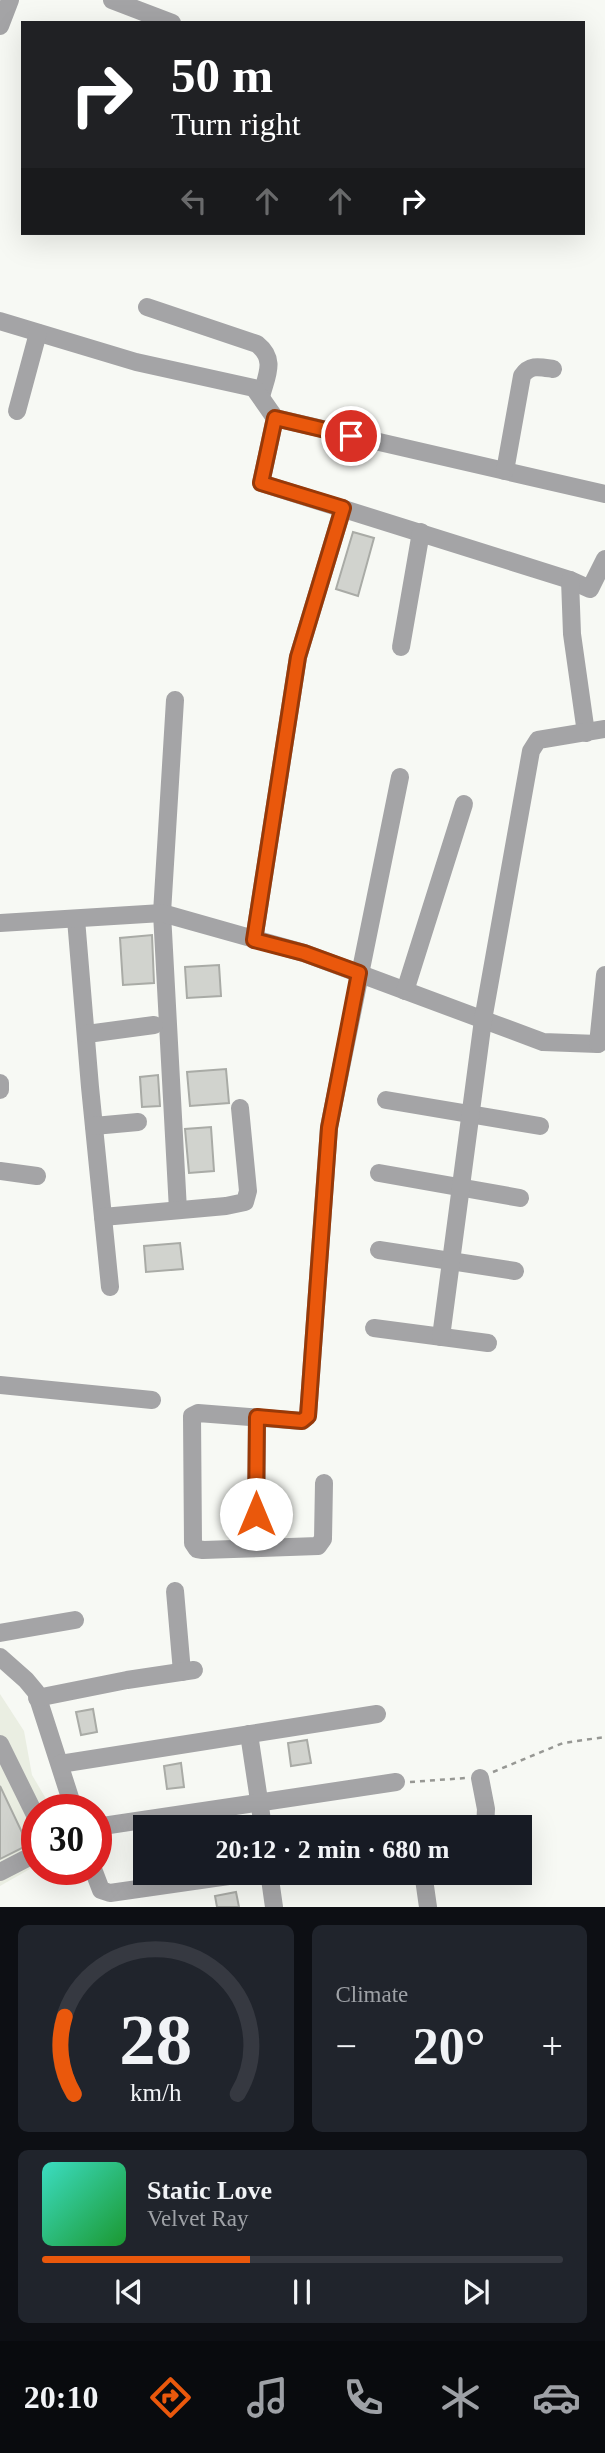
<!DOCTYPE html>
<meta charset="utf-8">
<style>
body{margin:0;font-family:"Times New Roman",serif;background:#20242c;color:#f1f3f6;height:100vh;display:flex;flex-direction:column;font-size:26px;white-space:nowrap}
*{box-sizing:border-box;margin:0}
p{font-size:23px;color:#9ea1a6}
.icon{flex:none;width:38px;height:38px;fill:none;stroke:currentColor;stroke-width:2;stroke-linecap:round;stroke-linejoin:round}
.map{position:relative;height:1907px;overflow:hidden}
.drawer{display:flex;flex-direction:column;gap:18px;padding:18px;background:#0d0f14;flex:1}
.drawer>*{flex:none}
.hud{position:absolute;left:21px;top:21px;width:564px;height:214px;border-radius:0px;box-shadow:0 7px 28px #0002;background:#202124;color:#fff;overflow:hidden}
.speed{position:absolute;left:21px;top:1794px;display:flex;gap:14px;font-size:35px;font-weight:700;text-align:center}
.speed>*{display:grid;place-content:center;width:91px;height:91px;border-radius:50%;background:#171b24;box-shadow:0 7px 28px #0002;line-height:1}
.speed .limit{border:10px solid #d22;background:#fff;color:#111}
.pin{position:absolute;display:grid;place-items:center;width:60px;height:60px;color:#fff;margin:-30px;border:4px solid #fff;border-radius:50%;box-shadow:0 2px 7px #0007}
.me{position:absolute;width:77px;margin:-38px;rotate:0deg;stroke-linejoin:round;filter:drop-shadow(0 0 5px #0008)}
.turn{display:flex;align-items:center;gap:24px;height:147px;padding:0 35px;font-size:32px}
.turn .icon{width:91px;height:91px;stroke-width:2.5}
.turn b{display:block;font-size:49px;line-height:60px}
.lanes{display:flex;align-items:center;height:66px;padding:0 35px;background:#0003;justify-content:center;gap:35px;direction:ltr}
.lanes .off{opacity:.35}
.big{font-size:52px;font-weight:700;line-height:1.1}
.drawer .tile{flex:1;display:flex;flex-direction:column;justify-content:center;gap:10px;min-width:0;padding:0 24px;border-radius:10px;background:#20242c}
.drawer .dial{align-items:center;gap:0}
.dial svg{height:182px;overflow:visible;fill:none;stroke:#363941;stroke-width:7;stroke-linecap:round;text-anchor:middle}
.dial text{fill:#f1f3f6;stroke:none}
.song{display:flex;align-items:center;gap:21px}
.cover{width:84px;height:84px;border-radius:10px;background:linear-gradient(135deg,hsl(170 70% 55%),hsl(130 70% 35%))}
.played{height:7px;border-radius:4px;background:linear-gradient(90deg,#ea580c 40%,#363941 40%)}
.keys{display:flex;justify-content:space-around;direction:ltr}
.heat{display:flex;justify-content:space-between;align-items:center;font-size:38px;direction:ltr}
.drawer .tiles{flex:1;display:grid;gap:18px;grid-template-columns:1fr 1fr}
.tile:last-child{grid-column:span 2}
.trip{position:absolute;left:133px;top:1815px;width:399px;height:70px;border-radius:0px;background:#171b24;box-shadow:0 7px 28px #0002;font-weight:700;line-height:70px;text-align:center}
.tabs{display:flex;height:112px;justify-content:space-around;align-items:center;background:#090b0e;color:#9ea1a6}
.tabs .icon{width:49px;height:49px}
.tabs .current{color:#ea580c}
.tabs b{font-size:32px;color:#f1f3f6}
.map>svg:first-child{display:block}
.built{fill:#eaeee2}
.building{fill:#d1d3ce;stroke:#a9aba6;stroke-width:2}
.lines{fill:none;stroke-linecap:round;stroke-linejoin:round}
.path{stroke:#979894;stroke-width:2.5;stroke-dasharray:5 5;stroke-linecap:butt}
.minor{stroke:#a4a4a6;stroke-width:18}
.route-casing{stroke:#983908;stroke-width:18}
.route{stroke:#ea580c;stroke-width:12}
</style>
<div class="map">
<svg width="605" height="1907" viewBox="0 0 605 1907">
<rect width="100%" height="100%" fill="#f7f9f4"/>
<polygon class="built" points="0,1694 24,1731 32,1775 52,1809 37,1810 37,1865 0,1886"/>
<g class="building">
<polygon points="353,532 374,538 358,596 336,589"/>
<polygon points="152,935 154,983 123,985 120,938"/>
<polygon points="219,965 221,996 187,998 185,967"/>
<polygon points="226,1069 229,1103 190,1106 187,1072"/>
<polygon points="158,1075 160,1106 142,1107 140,1077"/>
<polygon points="211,1127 214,1171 189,1173 185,1129"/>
<polygon points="180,1243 183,1269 146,1272 144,1246"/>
<polygon points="93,1709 97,1732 81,1735 76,1712"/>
<polygon points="307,1740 311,1763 291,1766 288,1743"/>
<polygon points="181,1763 184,1787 167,1789 164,1766"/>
<polygon points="0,1786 28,1845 0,1859"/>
<polygon points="236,1892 239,1907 217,1907 215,1896"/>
</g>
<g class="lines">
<g class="path">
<polyline points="493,1772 563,1743 605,1737"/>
<polyline points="410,1782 466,1778"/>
</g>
<g class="minor">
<polyline points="112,0 172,23"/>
<polyline points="0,26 10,0"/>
<path d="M147,307L257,344C277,360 266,376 261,397"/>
<polyline points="0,321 136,362 254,388 275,418 261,483 570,580 590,589 605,559"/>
<polyline points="17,411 38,333"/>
<polyline points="275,418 605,494"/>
<path d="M505,471L522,376C530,364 540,367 553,369"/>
<polyline points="570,580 572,634 586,733"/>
<polyline points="401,647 421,532"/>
<polyline points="175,700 162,913 178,1210"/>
<polyline points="76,919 90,1087 103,1217"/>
<polyline points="0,923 162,913 304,953 543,1042 598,1044 605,1039"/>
<polyline points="254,940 298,657 343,508"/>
<polyline points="405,991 464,804"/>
<polyline points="87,1034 154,1025"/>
<polyline points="598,1044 605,975"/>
<polyline points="0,1083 0,1090"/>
<polyline points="386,1100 540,1126"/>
<polyline points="94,1126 138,1122"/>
<polyline points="0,1171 37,1176"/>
<polyline points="379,1173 520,1198"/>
<polyline points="379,1250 515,1271"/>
<polyline points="110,1287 103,1217 226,1206 245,1202 248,1191 240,1108"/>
<polyline points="374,1328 488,1343"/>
<polyline points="441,1337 483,1020 531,751 538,740 605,729"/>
<polyline points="0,1385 152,1400"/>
<polyline points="324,1483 323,1539 318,1546 203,1550 197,1549 193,1543 192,1416 198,1413 302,1421 308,1416 329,1127 400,777"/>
<polyline points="256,1548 257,1417"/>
<polyline points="175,1591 182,1672"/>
<polyline points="0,1633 75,1620"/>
<polyline points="0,1657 26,1680 36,1692 74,1810"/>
<polyline points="37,1698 127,1680 194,1670"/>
<polyline points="249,1734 263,1827"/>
<polyline points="0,1744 37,1819"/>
<polyline points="60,1764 377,1714"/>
<polyline points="480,1778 486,1809 485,1827"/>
<polyline points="96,1827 396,1782"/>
<polyline points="93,1869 101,1890 110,1893 257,1872"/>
<polyline points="0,1872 37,1853"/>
<polyline points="269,1872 274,1907"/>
<polyline points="423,1872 428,1907"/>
</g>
</g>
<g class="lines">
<defs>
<polyline id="route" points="256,1514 257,1417 302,1421 308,1416 329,1128 359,973 304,953 254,940 298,657 343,508 261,483 275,418 351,436"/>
</defs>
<use href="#route" class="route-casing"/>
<use href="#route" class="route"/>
</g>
</svg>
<div class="speed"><div class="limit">30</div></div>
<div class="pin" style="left:351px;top:436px;background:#d93025"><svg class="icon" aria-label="arrive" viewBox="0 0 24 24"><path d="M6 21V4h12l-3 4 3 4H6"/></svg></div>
<svg class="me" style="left:256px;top:1514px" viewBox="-20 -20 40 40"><circle r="19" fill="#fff"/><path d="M0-13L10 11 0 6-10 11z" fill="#ea580c"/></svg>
<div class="trip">20:12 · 2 min · 680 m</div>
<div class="hud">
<div class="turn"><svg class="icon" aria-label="right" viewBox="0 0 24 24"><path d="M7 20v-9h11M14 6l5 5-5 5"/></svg><div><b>50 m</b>Turn right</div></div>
<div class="lanes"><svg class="icon off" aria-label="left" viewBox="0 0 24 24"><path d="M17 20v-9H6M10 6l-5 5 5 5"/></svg><svg class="icon off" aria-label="ahead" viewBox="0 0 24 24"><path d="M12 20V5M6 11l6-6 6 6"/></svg><svg class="icon off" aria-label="ahead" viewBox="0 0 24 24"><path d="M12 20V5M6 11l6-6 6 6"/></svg><svg class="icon" aria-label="right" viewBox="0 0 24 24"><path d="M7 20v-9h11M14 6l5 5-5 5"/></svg></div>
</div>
</div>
<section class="drawer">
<div class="tiles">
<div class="tile dial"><svg viewBox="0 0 100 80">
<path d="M14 69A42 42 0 1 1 86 69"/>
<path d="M14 69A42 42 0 0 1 10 35" stroke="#ea580c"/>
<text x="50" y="56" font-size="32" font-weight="700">28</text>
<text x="50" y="72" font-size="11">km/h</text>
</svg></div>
<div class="tile"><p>Climate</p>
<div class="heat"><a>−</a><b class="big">20°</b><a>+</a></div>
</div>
<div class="tile">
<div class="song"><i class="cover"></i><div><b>Static Love</b><p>Velvet Ray</p></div></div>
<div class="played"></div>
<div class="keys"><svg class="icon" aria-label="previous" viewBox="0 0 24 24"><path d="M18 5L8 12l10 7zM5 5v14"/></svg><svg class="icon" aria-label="pause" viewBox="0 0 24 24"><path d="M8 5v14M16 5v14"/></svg><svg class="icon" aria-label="next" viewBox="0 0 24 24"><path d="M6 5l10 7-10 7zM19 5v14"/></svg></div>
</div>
</div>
</section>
<nav class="tabs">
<b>20:10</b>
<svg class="icon current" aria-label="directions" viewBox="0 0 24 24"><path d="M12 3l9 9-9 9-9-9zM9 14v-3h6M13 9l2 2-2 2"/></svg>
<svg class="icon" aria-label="music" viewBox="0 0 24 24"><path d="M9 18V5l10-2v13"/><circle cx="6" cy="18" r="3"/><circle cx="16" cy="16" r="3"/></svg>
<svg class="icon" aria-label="phone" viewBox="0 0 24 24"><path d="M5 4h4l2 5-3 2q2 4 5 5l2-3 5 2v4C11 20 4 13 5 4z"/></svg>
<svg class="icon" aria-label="climate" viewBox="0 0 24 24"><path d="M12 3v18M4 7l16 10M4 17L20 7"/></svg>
<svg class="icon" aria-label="car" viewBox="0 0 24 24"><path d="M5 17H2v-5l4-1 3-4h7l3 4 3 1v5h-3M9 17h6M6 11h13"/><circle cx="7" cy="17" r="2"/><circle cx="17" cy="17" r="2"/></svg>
</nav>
